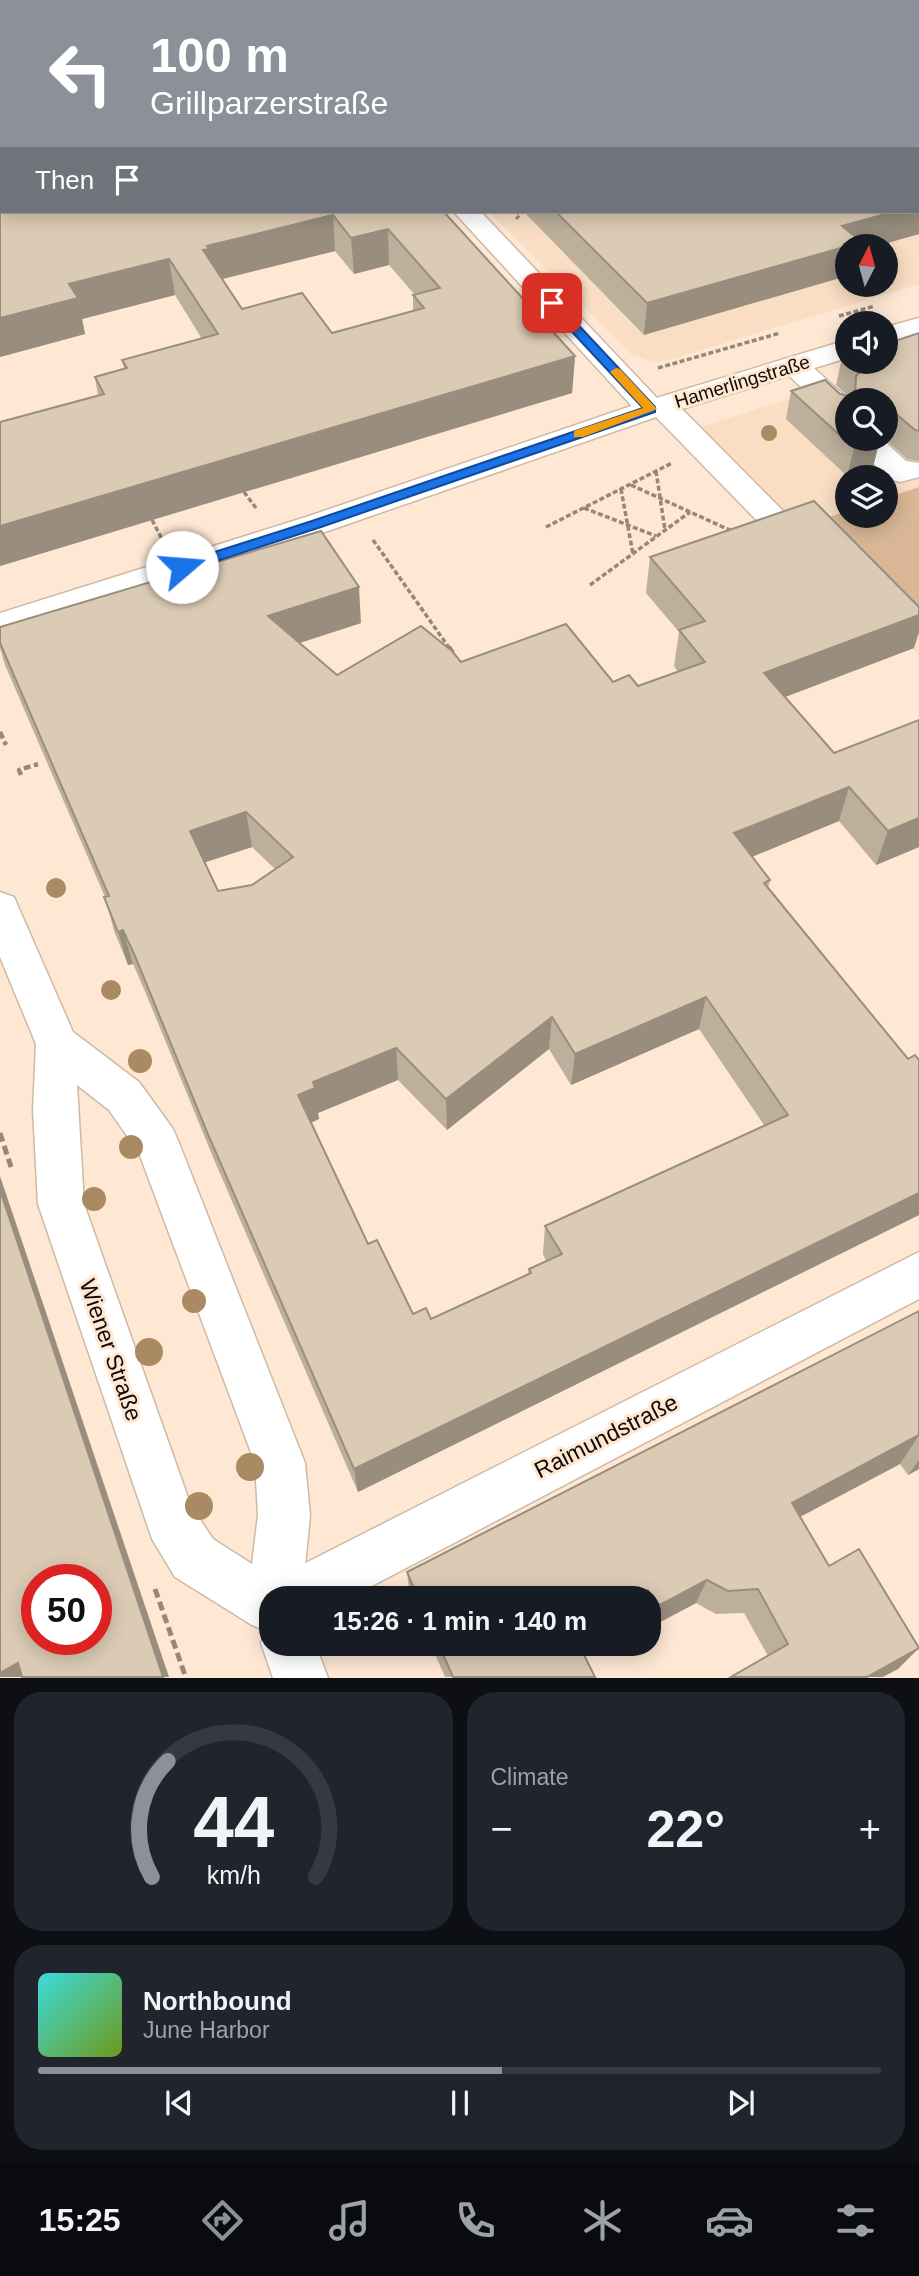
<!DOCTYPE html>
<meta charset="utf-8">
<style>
body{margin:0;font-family:Arial,sans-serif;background:#20242c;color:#f1f3f6;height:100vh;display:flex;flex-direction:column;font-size:26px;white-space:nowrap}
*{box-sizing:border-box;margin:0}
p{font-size:23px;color:#9ea1a6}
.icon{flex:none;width:38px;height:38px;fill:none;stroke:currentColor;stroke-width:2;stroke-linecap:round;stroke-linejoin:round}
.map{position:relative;height:1678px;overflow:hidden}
.side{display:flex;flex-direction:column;gap:14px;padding:14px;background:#0d0f14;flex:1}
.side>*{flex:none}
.banner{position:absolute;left:0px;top:0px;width:920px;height:214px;box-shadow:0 4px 18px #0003;background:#8c9099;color:#fff;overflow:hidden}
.needle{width:46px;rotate:6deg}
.controls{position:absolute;left:835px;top:234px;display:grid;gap:14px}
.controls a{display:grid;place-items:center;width:63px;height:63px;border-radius:50%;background:#171b24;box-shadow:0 4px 18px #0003;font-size:35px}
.speed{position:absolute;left:21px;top:1564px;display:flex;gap:14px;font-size:35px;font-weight:700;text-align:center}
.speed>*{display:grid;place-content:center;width:91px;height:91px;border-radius:50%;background:#171b24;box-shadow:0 4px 18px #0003;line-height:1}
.speed .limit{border:10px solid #d22;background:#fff;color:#111}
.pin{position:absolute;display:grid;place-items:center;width:60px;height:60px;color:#fff;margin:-30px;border-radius:14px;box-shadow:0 4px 10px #0006}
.me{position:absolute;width:77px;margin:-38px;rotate:72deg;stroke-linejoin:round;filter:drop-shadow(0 0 5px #0008)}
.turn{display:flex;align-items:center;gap:24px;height:147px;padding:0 35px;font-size:32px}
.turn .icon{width:91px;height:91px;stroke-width:2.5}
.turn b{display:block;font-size:49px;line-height:60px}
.then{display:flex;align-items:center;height:66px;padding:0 35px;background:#0003;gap:14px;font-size:26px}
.big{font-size:52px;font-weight:700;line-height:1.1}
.side .tile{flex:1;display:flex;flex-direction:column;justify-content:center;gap:10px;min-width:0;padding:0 24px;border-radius:28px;background:#20242c}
.side .dial{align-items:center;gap:0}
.dial svg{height:182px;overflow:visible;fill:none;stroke:#363941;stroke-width:7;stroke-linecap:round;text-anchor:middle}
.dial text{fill:#f1f3f6;stroke:none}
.song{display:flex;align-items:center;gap:21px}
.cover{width:84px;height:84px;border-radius:10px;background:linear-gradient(135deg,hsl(180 70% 55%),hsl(80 70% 35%))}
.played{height:7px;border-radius:4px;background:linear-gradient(90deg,#8c9099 55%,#363941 55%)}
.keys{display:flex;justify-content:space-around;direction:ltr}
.heat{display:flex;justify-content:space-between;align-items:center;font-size:38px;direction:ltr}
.side .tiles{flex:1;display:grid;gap:14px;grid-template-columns:1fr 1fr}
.tile:last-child{grid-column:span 2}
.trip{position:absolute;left:259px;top:1586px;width:402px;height:70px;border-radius:28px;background:#171b24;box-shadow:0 4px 18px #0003;font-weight:700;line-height:70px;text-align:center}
.dock{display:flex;height:112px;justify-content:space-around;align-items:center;background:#090b0e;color:#9ea1a6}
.dock .icon{width:49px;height:49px}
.dock .current{color:#8c9099}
.dock b{font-size:32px;color:#f1f3f6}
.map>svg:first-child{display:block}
.built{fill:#f9dec4;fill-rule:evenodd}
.green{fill:#d9b796}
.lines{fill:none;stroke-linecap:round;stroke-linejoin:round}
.minor-casing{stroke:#ceb9a5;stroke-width:3}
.major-casing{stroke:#ceb9a5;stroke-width:3}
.path-far3{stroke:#968779;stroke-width:2.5;stroke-dasharray:4.5 2.5;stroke-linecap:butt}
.path-far2{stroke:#968779;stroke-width:3.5;stroke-dasharray:5 2.5;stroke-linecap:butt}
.path-far1{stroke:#968779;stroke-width:4.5;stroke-dasharray:7 3.5;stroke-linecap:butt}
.path{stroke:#968779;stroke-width:5;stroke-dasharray:9 4.5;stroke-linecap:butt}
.minor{fill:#fff;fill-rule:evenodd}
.major{fill:#fff;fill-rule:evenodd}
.tree{fill:#aa8a63}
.wall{fill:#bcaf9b;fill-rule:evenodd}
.shaded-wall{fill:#998e7e}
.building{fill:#dbcbb4;stroke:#998e7e;stroke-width:2;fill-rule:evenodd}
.route{fill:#1a73e8;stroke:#114b97;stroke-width:2}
.slow{fill:#f59e0b}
.labels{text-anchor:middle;stroke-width:6;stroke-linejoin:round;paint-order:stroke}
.street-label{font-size:19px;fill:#110a04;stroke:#fee8d4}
.near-street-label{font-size:23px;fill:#110a04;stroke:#fee8d4}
</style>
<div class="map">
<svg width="919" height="1678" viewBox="0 0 919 1678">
<rect width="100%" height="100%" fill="#fee8d4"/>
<g class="built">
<path d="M919,103V284L669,360L654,362L632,355L489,212H919ZM847,247H886V285H847Z"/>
<path d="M919,358V656L700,427ZM847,401H886V439H847ZM847,478H886V516H847Z"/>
</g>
<polygon class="green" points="919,487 919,634 826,539 800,527 847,511 847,516 886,516 886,498"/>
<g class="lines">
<defs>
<g id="minor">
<polygon points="259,0 282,0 283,2 260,2"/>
<polygon points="639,0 668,0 638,2"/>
<polygon points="454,212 481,212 657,398 673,400 791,519 796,526 791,533 780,537 769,533 656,417 640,415"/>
<polygon points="794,356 804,359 850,401 847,401 847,423 836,420 784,371 779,365 784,359"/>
<polygon points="849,439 882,439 906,461 919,463 919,477 900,482 889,479"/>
<polygon points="919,1252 919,1299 349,1598 271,1598 271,1610 266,1598 274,1579"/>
</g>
<g id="major">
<polygon points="810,0 833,0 834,2 811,2"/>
<polygon points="919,318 919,335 886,344 886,327"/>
<polygon points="847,340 847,358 662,415 328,531 0,637 0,613 306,517 640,403"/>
<path d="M0,892L14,897L73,1032L139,1082L173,1129L179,1143L305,1463L310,1515L302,1598H271V1643H315L328,1678H273L261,1643L266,1631L252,1625L175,1577L152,1539L38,1204L33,1110L36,1044L0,957ZM77,1085L109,1110L139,1153L255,1463L258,1515L252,1564L213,1539L191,1506L84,1204Z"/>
</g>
</defs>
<use href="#minor" class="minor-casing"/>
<use href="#major" class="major-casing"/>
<g class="path-far3">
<polyline points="600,2 608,0"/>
<polyline points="737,2 745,0"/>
<polyline points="516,219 520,215 517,212"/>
</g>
<g class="path-far2">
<polyline points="839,316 875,306"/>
<polyline points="658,368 780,333"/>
<polyline points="656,471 665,530"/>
<polyline points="631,485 734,532"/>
<polyline points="621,489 633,554"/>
<polyline points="244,492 256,508"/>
<polyline points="584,508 656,536"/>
<polyline points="152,520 162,539"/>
<polyline points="546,527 672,463"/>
<polyline points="373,540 450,649"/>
<polyline points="590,585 690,512"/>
</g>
<g class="path-far1">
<polyline points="449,647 453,653"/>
<polyline points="0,732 6,745"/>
<polyline points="21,775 19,770 38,764"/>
</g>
<g class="path">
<polyline points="0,1133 11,1167"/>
<polyline points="155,1589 186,1678"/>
</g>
<use href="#minor" class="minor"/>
<use href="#major" class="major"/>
</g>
<g class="tree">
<circle cx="769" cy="433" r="8"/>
<circle cx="56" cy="888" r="10"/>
<circle cx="111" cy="990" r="10"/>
<circle cx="140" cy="1061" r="12"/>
<circle cx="131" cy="1147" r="12"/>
<circle cx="94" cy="1199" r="12"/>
<circle cx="194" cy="1301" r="12"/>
<circle cx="149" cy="1352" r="14"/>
<circle cx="250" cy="1467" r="14"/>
<circle cx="199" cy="1506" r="14"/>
</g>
<g class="wall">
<path d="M0,0L2,2V212H444L575,356L572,393L0,566V422L98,396L95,377L124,369L122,360L202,339L175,295L82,319L85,334L0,357ZM335,251L354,274L389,265L415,295H413V311L332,333L242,309L223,279Z"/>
<polygon points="397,0 569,0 561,2 399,2"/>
<polygon points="919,133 919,234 873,247 847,247 644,335 524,212 919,212"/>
<polygon points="919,333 919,461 907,459 885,439 886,401 847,401 847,439 880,439 873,467 847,476 786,419 791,391 847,395 836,385 842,357 847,355 847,362 886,362"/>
<path d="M650,557L914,648L785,697L919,847L876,865L839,821L752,857L770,880L768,888L908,1059L919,1060V1215L358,1492L215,1162L144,989L133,964L128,965L114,931L105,897L5,665L0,648V627L361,623L299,643L337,675L461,662L613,682L638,686L678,672L674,666L679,632L646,593ZM252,847L275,869L252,885L218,891L205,862ZM699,1029L764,1125L545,1226L543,1254L546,1261L529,1269L528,1274L431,1319L413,1314L368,1244L311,1123L319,1119L318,1113L398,1080L447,1130L549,1049L571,1085Z"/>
<polygon points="919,1311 919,1469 908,1475 900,1464 800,1517 829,1566 898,1669 768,1656 744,1613 716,1614 696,1603 649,1628 649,1598 410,1598 407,1572"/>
<polygon points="430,1643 583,1643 579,1645 595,1677 445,1677"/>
</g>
<g class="shaded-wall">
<polygon points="519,0 569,0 561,2 519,2"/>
<polygon points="919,205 919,234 873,247 847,247 847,276 644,335 647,303 842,226 893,212 919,212"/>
<polygon points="333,215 335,251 213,281 203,250 207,246"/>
<polygon points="388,229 389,265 354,274 351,238"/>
<polygon points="169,259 175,295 82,319 85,334 0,357 0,318 69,284"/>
<polygon points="575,356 572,393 0,566 0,526"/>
<polygon points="880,439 873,467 847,476 854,448"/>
<polygon points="359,587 361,623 272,652 268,616"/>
<polygon points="919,615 919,632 914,648 756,708 764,673"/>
<polygon points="849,787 839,821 727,867 734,833"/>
<polygon points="246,812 252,847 197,865 190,831"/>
<polygon points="919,818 919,847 876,865 888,831"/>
<polygon points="123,930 133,964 128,965 118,932"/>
<polygon points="706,997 699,1029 571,1085 575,1054"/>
<polygon points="552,1017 549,1049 447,1130 446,1099"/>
<polygon points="396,1048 398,1080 318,1113 319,1119 303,1126 298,1095 313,1082"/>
<polygon points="0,1176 169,1677 163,1677 0,1190"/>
<polygon points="919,1193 919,1215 358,1492 354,1469"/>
<polygon points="919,1435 900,1464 777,1529 792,1503"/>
<polygon points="919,1460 919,1469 908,1475"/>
<polygon points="707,1580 696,1603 649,1628 649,1625 656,1607"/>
<polygon points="648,1590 645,1598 633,1598"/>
<polygon points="919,1648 898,1669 883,1677 867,1677"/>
<polygon points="18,1663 32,1677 0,1677 0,1673"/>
</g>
<g class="building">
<polygon points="0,0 252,0 253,2 2,2 2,82 0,80"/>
<polygon points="428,0 541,0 543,2 429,2"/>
<path d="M0,100L2,101V212H444L575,356L0,526V422L104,394L95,377L127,368L122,360L218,334L169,259L69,284L78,298L0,318ZM333,215L351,238L388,229L440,288L413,295L424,308L332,333L302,293L242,309L203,250L209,249L207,246Z"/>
<polygon points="556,212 893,212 842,226 862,242 647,303"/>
<polygon points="919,333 919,431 915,430 889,408 886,408 886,401 847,401 847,439 879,439 854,448 791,391 825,380 840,394 855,397 856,376 859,373 848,362 886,362 886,344"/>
<path d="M814,501L919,607V615L764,673L834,753L919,720V818L888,831L849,787L734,833L770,880L764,883L908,1059L915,1055L919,1060V1193L354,1469L207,1132L135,956L123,930L118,932L104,897L109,896L0,643V627L321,531L359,587L268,616L337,675L421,626L452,651L461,662L566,624L613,682L629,675L638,686L705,662L679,630L705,621L650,557ZM246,812L293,857L252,885L218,891L190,831ZM706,997L788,1115L545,1226L562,1254L529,1269L531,1273L431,1319L426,1308L413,1314L377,1240L368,1244L298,1095L315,1088L313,1082L396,1048L446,1099L552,1017L575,1054Z"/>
<path d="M0,1190L163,1677H22L18,1663L0,1673ZM37,1580H96V1640H37Z"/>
<polygon points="919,1311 919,1435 792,1503 829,1566 859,1549 919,1648 867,1677 731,1677 788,1644 758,1589 728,1591 707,1580 656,1607 648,1590 633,1598 418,1598 407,1572"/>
<polygon points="438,1643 578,1643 595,1677 453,1677"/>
</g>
<polygon class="route" points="548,301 556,301 655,407 655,412 321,527 186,571 177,571 177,564 312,521 643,408 548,306"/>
<polygon class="slow" points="616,368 620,369 657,409 583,437 574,437 574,431 643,408 610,372"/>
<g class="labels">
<g class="street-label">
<text transform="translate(742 381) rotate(-17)" y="7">Hamerlingstraße</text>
</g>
<g class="near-street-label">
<text transform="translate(111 1350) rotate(71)" y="8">Wiener Straße</text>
<text transform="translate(606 1436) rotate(-27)" y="8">Raimundstraße</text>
</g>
</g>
</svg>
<div class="controls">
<a><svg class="needle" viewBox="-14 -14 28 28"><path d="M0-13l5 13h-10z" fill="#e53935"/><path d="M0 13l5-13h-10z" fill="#9ea1a6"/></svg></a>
<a><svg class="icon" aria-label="sound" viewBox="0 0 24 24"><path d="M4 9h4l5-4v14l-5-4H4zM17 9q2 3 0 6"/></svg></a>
<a><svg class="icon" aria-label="search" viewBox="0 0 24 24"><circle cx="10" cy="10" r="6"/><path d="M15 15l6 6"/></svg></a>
<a><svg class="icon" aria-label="layers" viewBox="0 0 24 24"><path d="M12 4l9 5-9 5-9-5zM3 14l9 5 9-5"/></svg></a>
</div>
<div class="speed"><div class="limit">50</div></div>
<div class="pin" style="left:552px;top:303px;background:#d93025"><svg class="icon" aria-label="arrive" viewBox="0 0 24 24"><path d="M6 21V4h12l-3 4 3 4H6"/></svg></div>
<svg class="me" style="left:182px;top:567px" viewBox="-20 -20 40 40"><circle r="19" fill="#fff"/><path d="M0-13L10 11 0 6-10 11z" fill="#1a73e8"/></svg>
<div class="trip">15:26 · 1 min · 140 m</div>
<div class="banner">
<div class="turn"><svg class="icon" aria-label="left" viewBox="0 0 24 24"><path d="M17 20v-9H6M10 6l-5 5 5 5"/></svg><div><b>100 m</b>Grillparzerstraße</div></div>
<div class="then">Then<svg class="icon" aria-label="arrive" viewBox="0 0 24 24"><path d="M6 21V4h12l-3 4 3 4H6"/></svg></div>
</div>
</div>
<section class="side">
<div class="tiles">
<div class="tile dial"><svg viewBox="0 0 100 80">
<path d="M14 69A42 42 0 1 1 86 69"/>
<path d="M14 69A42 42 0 0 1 21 18" stroke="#8c9099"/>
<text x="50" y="56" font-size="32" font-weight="700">44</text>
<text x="50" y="72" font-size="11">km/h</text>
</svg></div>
<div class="tile"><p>Climate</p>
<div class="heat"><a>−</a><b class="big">22°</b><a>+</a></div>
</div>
<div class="tile">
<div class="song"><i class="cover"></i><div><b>Northbound</b><p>June Harbor</p></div></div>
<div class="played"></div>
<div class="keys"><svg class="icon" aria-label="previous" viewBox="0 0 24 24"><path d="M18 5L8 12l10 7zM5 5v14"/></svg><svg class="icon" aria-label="pause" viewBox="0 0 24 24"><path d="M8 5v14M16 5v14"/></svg><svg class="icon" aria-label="next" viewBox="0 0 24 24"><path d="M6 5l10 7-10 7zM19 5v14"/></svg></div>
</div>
</div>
</section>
<nav class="dock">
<b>15:25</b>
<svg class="icon current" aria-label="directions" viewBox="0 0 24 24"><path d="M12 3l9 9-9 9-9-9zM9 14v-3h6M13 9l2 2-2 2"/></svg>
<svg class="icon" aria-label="music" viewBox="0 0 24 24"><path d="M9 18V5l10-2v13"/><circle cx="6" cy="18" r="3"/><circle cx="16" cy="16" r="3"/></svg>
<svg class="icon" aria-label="phone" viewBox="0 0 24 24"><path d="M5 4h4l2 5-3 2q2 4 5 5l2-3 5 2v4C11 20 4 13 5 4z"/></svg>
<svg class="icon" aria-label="climate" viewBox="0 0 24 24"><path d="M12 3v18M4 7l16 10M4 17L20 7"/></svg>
<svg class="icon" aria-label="car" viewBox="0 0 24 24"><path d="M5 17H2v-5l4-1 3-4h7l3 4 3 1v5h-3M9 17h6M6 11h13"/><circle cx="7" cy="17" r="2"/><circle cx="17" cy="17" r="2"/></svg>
<svg class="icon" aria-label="filters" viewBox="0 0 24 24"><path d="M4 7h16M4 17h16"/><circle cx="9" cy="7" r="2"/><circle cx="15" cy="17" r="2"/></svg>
</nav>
